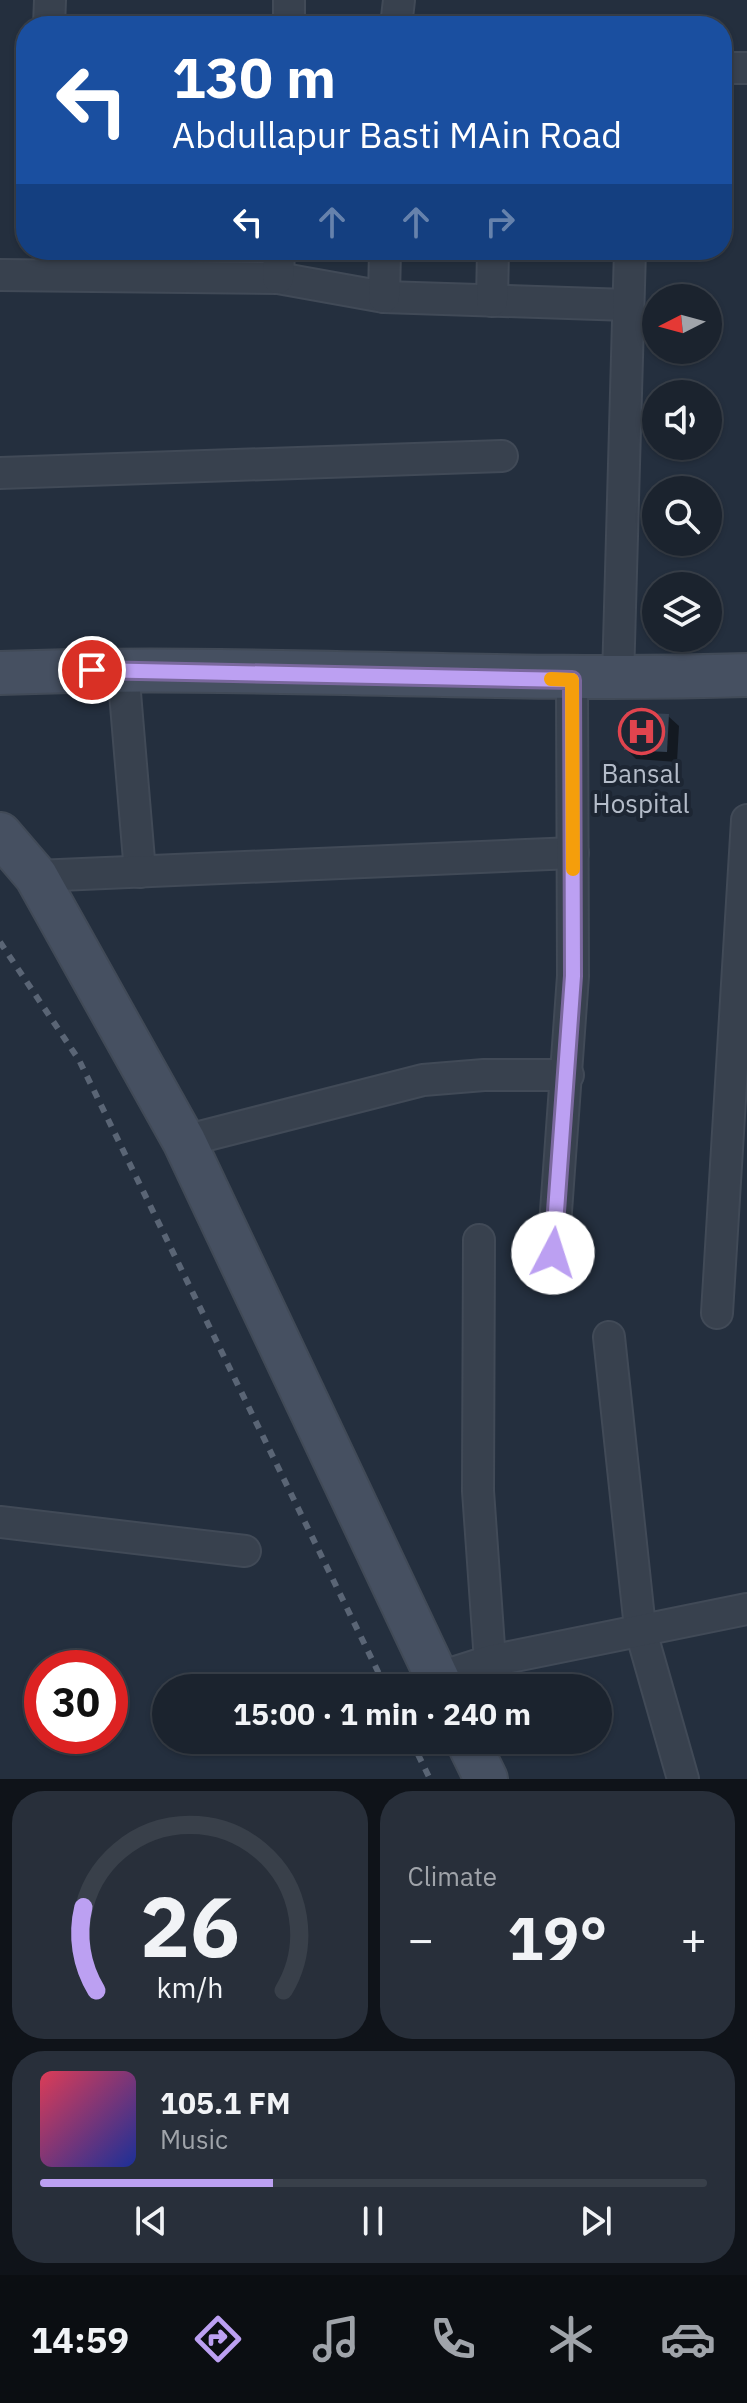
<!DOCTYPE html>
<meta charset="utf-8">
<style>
body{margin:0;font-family:"IBM Plex Sans",sans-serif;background:#282f3a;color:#f1f3f6;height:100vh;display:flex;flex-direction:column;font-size:30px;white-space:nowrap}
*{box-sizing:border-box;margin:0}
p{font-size:26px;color:#a0a4aa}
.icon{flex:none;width:44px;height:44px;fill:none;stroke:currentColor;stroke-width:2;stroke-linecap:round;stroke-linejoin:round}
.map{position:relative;height:1779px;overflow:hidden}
.side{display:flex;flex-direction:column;gap:12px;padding:12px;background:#0f1319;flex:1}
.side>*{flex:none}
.top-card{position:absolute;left:16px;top:16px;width:716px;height:244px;border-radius:32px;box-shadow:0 2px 6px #0004,0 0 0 2px #39404a;background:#1a4fa0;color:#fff;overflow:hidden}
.needle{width:52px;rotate:264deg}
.tools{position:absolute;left:642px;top:284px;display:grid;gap:16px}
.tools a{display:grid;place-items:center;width:80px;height:80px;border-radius:50%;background:#1b232e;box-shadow:0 2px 6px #0004,0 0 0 2px #39404a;font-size:40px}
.speed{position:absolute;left:24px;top:1650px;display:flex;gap:16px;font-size:40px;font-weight:700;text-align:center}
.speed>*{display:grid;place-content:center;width:104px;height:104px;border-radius:50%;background:#1b232e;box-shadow:0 2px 6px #0004,0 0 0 2px #39404a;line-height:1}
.speed .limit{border:12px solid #d22;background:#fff;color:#111}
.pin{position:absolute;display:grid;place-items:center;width:68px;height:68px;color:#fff;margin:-34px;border:4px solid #fff;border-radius:50%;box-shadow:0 2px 8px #0007}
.me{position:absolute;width:88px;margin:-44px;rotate:5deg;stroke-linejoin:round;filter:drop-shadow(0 0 6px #0008)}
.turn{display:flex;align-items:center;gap:28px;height:168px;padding:0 24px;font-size:36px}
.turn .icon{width:104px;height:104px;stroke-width:2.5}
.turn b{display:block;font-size:56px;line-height:68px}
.lanes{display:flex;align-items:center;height:76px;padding:0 24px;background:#0003;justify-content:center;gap:40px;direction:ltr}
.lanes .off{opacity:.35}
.big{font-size:60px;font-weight:700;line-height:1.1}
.side .widget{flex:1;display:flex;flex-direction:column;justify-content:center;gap:12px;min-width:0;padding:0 28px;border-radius:32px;background:#282f3a}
.side .dial{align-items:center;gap:0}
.dial svg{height:208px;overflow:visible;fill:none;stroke:#39404a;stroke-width:7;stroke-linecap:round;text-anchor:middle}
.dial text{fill:#f1f3f6;stroke:none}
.song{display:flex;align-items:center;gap:24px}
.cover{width:96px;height:96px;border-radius:12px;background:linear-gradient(135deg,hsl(350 70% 55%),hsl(230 70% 35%))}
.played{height:8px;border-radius:4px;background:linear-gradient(90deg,#bca0f2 35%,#39404a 35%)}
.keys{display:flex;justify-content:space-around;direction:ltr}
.heat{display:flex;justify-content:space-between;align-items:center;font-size:44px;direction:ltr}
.side .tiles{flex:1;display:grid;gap:12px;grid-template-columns:1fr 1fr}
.widget:last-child{grid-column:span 2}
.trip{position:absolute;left:152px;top:1674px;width:460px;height:80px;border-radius:40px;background:#1b232e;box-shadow:0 2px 6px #0004,0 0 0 2px #39404a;font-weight:700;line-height:80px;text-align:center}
.menu{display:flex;height:128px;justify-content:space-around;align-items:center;background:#0b0e12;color:#a0a4aa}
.menu .icon{width:56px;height:56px}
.menu .selected{color:#bca0f2}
.menu b{font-size:36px;color:#f1f3f6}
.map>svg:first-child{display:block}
.shadow{fill:#0007}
.building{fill:#364354}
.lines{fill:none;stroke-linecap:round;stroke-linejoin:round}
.street-casing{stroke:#414a57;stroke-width:34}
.secondary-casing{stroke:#414a57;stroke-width:46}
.street{stroke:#38414e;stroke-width:30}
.secondary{stroke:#465061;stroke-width:42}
.rail{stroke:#5a6575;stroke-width:6;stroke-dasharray:8 8;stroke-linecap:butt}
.route-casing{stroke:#7a689d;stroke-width:20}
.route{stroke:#bca0f2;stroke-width:14}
.slow{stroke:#f59e0b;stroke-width:14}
.labels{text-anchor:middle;stroke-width:8;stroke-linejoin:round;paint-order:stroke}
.poi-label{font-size:26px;fill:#b4bcc9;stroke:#1d2633}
</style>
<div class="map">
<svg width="747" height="1779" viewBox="0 0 747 1779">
<rect width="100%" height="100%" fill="#242f3e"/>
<polygon class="shadow" points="668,716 679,726 677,762 636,759 626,749"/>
<polygon class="building" points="626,712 669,714 667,752 624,750"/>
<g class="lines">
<defs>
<g id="street">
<polyline points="49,26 50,0"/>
<polyline points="289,26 289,0"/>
<polyline points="396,26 399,0"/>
<polyline points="722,68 747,68"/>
<polyline points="0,275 278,278 384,297 628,305"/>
<polyline points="278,278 279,250"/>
<polyline points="384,297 385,250"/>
<polyline points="492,301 493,250"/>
<polyline points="0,473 502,456"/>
<polyline points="123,669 140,872"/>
<polyline points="618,679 630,250"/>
<polyline points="36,876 573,853"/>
<polyline points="184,1141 423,1080 484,1075 568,1075"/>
<polyline points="479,1240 478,1491 490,1661"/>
<polyline points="553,1253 573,976 572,680"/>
<polyline points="717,1313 747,820"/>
<polyline points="609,1337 640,1628 683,1779"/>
<polyline points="0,1522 245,1551"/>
<polyline points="437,1678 490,1661 747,1609"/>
</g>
<g id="secondary">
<path d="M0,673C249,664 498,683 747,675"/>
<polyline points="0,834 36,876 184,1141 442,1688"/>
<polyline points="467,1740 486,1779"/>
</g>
</defs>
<use href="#street" class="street-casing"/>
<use href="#secondary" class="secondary-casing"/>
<use href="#street" class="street"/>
<use href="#secondary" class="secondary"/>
<g class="rail">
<polyline points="0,942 79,1060 386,1688"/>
<polyline points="411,1740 430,1779"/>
</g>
</g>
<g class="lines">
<defs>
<polyline id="route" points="92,670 572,680 573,976 553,1253"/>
</defs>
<use href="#route" class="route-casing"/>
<use href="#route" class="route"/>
<polyline class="slow" points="551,679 572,680 573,869"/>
</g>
<defs>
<symbol id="hospital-ring" viewBox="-11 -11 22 22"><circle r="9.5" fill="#1d2633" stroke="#e0444e" stroke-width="1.5"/><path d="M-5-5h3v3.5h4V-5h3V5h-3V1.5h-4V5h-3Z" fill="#e0444e"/></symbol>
</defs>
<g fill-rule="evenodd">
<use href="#hospital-ring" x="616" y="706" width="51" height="51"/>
</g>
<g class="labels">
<g class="poi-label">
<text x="641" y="783">Bansal<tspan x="641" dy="30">Hospital</tspan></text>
</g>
</g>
</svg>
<div class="tools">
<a><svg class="needle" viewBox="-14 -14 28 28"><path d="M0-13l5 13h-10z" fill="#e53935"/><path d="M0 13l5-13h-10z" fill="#a0a4aa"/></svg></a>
<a><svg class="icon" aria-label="sound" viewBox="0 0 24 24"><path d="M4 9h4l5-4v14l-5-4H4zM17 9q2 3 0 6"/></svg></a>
<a><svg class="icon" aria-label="search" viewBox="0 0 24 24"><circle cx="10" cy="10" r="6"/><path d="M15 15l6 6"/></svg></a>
<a><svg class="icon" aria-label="layers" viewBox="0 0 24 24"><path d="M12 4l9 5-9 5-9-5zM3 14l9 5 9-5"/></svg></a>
</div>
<div class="speed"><div class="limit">30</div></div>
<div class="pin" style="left:92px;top:670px;background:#d93025"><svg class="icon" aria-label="arrive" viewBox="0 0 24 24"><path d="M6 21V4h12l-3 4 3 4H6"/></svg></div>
<svg class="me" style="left:553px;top:1253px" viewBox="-20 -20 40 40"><circle r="19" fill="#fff"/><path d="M0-13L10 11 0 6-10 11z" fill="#bca0f2"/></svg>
<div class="trip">15:00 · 1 min · 240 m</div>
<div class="top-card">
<div class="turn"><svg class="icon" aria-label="left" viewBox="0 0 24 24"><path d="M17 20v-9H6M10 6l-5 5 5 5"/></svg><div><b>130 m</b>Abdullapur Basti MAin Road</div></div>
<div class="lanes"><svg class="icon" aria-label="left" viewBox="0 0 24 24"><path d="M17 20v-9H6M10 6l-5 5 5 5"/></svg><svg class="icon off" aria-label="ahead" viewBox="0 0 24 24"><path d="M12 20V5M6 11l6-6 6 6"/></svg><svg class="icon off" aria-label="ahead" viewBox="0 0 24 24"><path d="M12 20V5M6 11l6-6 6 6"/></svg><svg class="icon off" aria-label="right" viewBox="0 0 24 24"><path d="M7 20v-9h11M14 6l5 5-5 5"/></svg></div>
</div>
</div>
<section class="side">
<div class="tiles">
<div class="widget dial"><svg viewBox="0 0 100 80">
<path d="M14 69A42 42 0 1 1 86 69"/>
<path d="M14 69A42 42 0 0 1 9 37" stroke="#bca0f2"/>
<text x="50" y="56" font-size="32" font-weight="700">26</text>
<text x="50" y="72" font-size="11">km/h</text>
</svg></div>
<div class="widget"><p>Climate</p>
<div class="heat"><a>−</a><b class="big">19°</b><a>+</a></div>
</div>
<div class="widget">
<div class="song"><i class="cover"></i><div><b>105.1 FM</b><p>Music</p></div></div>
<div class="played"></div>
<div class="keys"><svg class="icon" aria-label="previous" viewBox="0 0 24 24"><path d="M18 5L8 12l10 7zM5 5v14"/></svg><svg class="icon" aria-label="pause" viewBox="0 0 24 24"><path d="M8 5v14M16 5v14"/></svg><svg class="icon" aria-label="next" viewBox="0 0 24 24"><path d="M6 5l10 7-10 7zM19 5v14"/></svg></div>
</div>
</div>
</section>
<nav class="menu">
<b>14:59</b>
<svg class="icon selected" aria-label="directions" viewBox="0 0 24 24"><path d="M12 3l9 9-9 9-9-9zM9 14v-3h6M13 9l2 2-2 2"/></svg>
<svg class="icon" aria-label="music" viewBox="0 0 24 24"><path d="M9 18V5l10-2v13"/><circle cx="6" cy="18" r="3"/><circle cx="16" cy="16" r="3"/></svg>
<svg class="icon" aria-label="phone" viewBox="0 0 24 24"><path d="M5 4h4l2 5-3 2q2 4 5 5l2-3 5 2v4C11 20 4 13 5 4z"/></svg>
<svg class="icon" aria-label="climate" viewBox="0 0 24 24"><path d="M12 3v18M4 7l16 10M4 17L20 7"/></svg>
<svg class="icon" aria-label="car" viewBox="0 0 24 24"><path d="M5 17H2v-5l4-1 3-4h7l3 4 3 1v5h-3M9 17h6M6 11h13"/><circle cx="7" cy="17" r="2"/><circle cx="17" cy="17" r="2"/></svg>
</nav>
